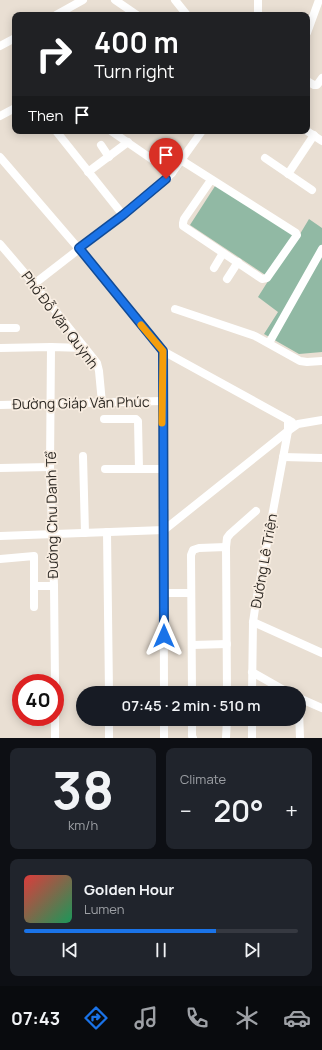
<!DOCTYPE html>
<meta charset="utf-8">
<style>
body{margin:0;font-family:Manrope,sans-serif;background:#20242c;color:#f1f3f6;height:100vh;display:flex;flex-direction:column;font-size:15px;white-space:nowrap}
*{box-sizing:border-box;margin:0}
p{font-size:13px;color:#9ea1a6}
.icon{flex:none;width:22px;height:22px;fill:none;stroke:currentColor;stroke-width:2;stroke-linecap:round;stroke-linejoin:round}
.map{position:relative;height:738px;overflow:hidden}
.side{display:flex;flex-direction:column;gap:10px;padding:10px;background:#0d0f14;flex:1}
.side>*{flex:none}
.banner{position:absolute;left:12px;top:12px;width:298px;height:122px;border-radius:8px;box-shadow:0 2px 10px #0003;background:#202124;color:#fff;overflow:hidden}
.speed{position:absolute;left:12px;top:674px;display:flex;gap:8px;font-size:20px;font-weight:700;text-align:center}
.speed>*{display:grid;place-content:center;width:52px;height:52px;border-radius:50%;background:#171b24;box-shadow:0 2px 10px #0003;line-height:1}
.speed .limit{border:6px solid #d22;background:#fff;color:#111}
.pin{position:absolute;display:grid;place-items:center;width:34px;height:34px;color:#fff;margin:-41px -17px;border-radius:50% 50% 50% 0;rotate:-45deg;box-shadow:0 0 4px #0007}
.pin .icon{rotate:45deg}
.me{position:absolute;width:44px;margin:-22px;rotate:0deg;stroke-linejoin:round;filter:drop-shadow(0 0 3px #0008)}
.turn{display:flex;align-items:center;gap:14px;height:84px;padding:0 16px;font-size:18px}
.turn .icon{width:52px;height:52px;stroke-width:2.5}
.turn b{display:block;font-size:28px;line-height:34px}
.then{display:flex;align-items:center;height:38px;padding:0 16px;background:#0003;gap:8px;font-size:15px}
.big{font-size:30px;font-weight:600;line-height:1.1}
.side .tile{flex:1;display:flex;flex-direction:column;justify-content:center;gap:6px;min-width:0;padding:0 14px;border-radius:8px;background:#20242c}
.side .dial{align-items:center;gap:0}
.dial b{font-size:52px;line-height:1}
.song{display:flex;align-items:center;gap:12px}
.cover{width:48px;height:48px;border-radius:6px;background:linear-gradient(135deg,hsl(0 70% 55%),hsl(150 70% 35%))}
.played{height:4px;border-radius:2px;background:linear-gradient(90deg,#1a73e8 70%,#363941 70%)}
.keys{display:flex;justify-content:space-around;direction:ltr}
.heat{display:flex;justify-content:space-between;align-items:center;font-size:22px;direction:ltr}
.side .tiles{flex:1;display:grid;gap:10px;grid-template-columns:1fr 1fr}
.tile:last-child{grid-column:span 2}
.trip{position:absolute;left:76px;top:686px;width:230px;height:40px;border-radius:20px;background:#171b24;box-shadow:0 2px 10px #0003;font-weight:600;line-height:40px;text-align:center}
.menu{display:flex;height:64px;justify-content:space-around;align-items:center;background:#090b0e;color:#9ea1a6}
.menu .icon{width:28px;height:28px}
.menu .active{color:#1a73e8}
.menu b{font-size:18px;color:#f1f3f6}
.map>svg:first-child{display:block}
.green{fill:#91b9a4}
.lines{fill:none;stroke-linecap:round;stroke-linejoin:round}
.minor{stroke:#fff;stroke-width:8}
.route-casing{stroke:#114b97;stroke-width:10}
.route{stroke:#1a73e8;stroke-width:7}
.slow{stroke:#f59e0b;stroke-width:7}
.labels{text-anchor:middle;stroke-width:3.5;stroke-linejoin:round;paint-order:stroke}
.street-label{font-size:14px;fill:#2c2823;stroke:#f7ece0}
</style>
<div class="map">
<svg width="322" height="738" viewBox="0 0 322 738">
<rect width="100%" height="100%" fill="#e9dfd3"/>
<polygon class="green" points="217,183 300,234 309,219 322,228 322,352 299,354 264,334 278,312 258,297 270,278 190,225"/>
<g class="lines">
<g class="minor">
<polyline points="115,0 137,15"/>
<polyline points="175,0 187,15"/>
<polyline points="258,0 258,15"/>
<polyline points="56,15 83,0"/>
<polyline points="307,33 319,0"/>
<polyline points="0,46 15,38"/>
<polyline points="307,81 314,85 317,85 322,78"/>
<polyline points="0,116 15,108"/>
<polyline points="56,131 123,215"/>
<polyline points="111,131 172,173"/>
<polyline points="307,131 322,141"/>
<polyline points="101,145 109,157"/>
<polyline points="0,157 79,249 163,351 164,693"/>
<polyline points="265,158 312,190"/>
<polyline points="181,160 296,233 297,235 267,278 262,279 183,226 183,223 184,219 211,180"/>
<polyline points="88,172 128,142"/>
<polyline points="288,174 314,135"/>
<polyline points="0,244 34,284 97,363 99,371 102,403"/>
<polyline points="214,268 223,253"/>
<polyline points="227,279 238,262"/>
<polyline points="34,284 123,215 166,179 172,173 202,131"/>
<polyline points="175,309 255,336 300,361 307,362 322,361"/>
<polyline points="0,328 16,328"/>
<polyline points="269,343 322,249"/>
<polyline points="51,347 50,467 54,586 55,683"/>
<polyline points="0,348 51,347 85,348"/>
<polyline points="163,351 292,422"/>
<polyline points="0,405 162,401"/>
<polyline points="104,419 136,419 138,421 139,469"/>
<polyline points="83,456 85,533"/>
<polyline points="283,457 322,458"/>
<polyline points="0,468 50,467"/>
<polyline points="105,469 163,469"/>
<polyline points="107,532 109,693"/>
<polyline points="0,536 164,530 288,431 298,424 322,420"/>
<polyline points="226,547 227,538 230,534 256,511"/>
<polyline points="0,559 34,556 34,607"/>
<polyline points="34,586 54,586"/>
<polyline points="164,593 191,593"/>
<polyline points="253,622 322,653"/>
<polyline points="192,645 227,644"/>
<polyline points="252,672 289,693"/>
<polyline points="192,693 191,555 193,550 199,548 226,547 227,693"/>
<polyline points="252,693 253,622 256,602 288,431 288,420"/>
<polyline points="299,698 322,708"/>
<polyline points="299,710 300,738"/>
<polyline points="55,715 55,738"/>
<polyline points="109,719 109,738"/>
<polyline points="192,719 192,736 193,738"/>
<polyline points="252,719 252,738"/>
<polyline points="164,738 164,719"/>
<polyline points="226,738 227,719"/>
</g>
</g>
<g class="lines">
<defs>
<polyline id="route" points="164,636 163,351 79,248 123,215 166,179"/>
</defs>
<use href="#route" class="route-casing"/>
<use href="#route" class="route"/>
<polyline class="slow" points="141,325 163,351 162,423"/>
</g>
<g class="labels">
<g class="street-label">
<text transform="translate(60 320) rotate(53)" y="5">Phố Đỗ Văn Quỳnh</text>
<text transform="translate(81 403) rotate(-1)" y="5">Đường Giáp Văn Phúc</text>
<text transform="translate(52 515) rotate(-91)" y="5">Đường Chu Danh Tể</text>
<text transform="translate(264 561) rotate(-80)" y="5">Đường Lê Triện</text>
</g>
</g>
</svg>
<div class="speed"><div class="limit">40</div></div>
<div class="pin" style="left:166px;top:179px;background:#d93025"><svg class="icon" aria-label="arrive" viewBox="0 0 24 24"><path d="M6 21V4h12l-3 4 3 4H6"/></svg></div>
<svg class="me" style="left:164px;top:636px" viewBox="-20 -20 40 40"><path d="M0-17L14 15 0 8-14 15z" fill="#1a73e8" stroke="#fff" stroke-width="4"/></svg>
<div class="trip">07:45 · 2 min · 510 m</div>
<div class="banner">
<div class="turn"><svg class="icon" aria-label="right" viewBox="0 0 24 24"><path d="M7 20v-9h11M14 6l5 5-5 5"/></svg><div><b>400 m</b>Turn right</div></div>
<div class="then">Then<svg class="icon" aria-label="arrive" viewBox="0 0 24 24"><path d="M6 21V4h12l-3 4 3 4H6"/></svg></div>
</div>
</div>
<section class="side">
<div class="tiles">
<div class="tile dial"><b>38</b><p>km/h</p></div>
<div class="tile"><p>Climate</p>
<div class="heat"><a>−</a><b class="big">20°</b><a>+</a></div>
</div>
<div class="tile">
<div class="song"><i class="cover"></i><div><b>Golden Hour</b><p>Lumen</p></div></div>
<div class="played"></div>
<div class="keys"><svg class="icon" aria-label="previous" viewBox="0 0 24 24"><path d="M18 5L8 12l10 7zM5 5v14"/></svg><svg class="icon" aria-label="pause" viewBox="0 0 24 24"><path d="M8 5v14M16 5v14"/></svg><svg class="icon" aria-label="next" viewBox="0 0 24 24"><path d="M6 5l10 7-10 7zM19 5v14"/></svg></div>
</div>
</div>
</section>
<nav class="menu">
<b>07:43</b>
<svg class="icon active" aria-label="directions" viewBox="0 0 24 24"><path d="M12 3l9 9-9 9-9-9zM9 14v-3h6M13 9l2 2-2 2"/></svg>
<svg class="icon" aria-label="music" viewBox="0 0 24 24"><path d="M9 18V5l10-2v13"/><circle cx="6" cy="18" r="3"/><circle cx="16" cy="16" r="3"/></svg>
<svg class="icon" aria-label="phone" viewBox="0 0 24 24"><path d="M5 4h4l2 5-3 2q2 4 5 5l2-3 5 2v4C11 20 4 13 5 4z"/></svg>
<svg class="icon" aria-label="climate" viewBox="0 0 24 24"><path d="M12 3v18M4 7l16 10M4 17L20 7"/></svg>
<svg class="icon" aria-label="car" viewBox="0 0 24 24"><path d="M5 17H2v-5l4-1 3-4h7l3 4 3 1v5h-3M9 17h6M6 11h13"/><circle cx="7" cy="17" r="2"/><circle cx="17" cy="17" r="2"/></svg>
</nav>
